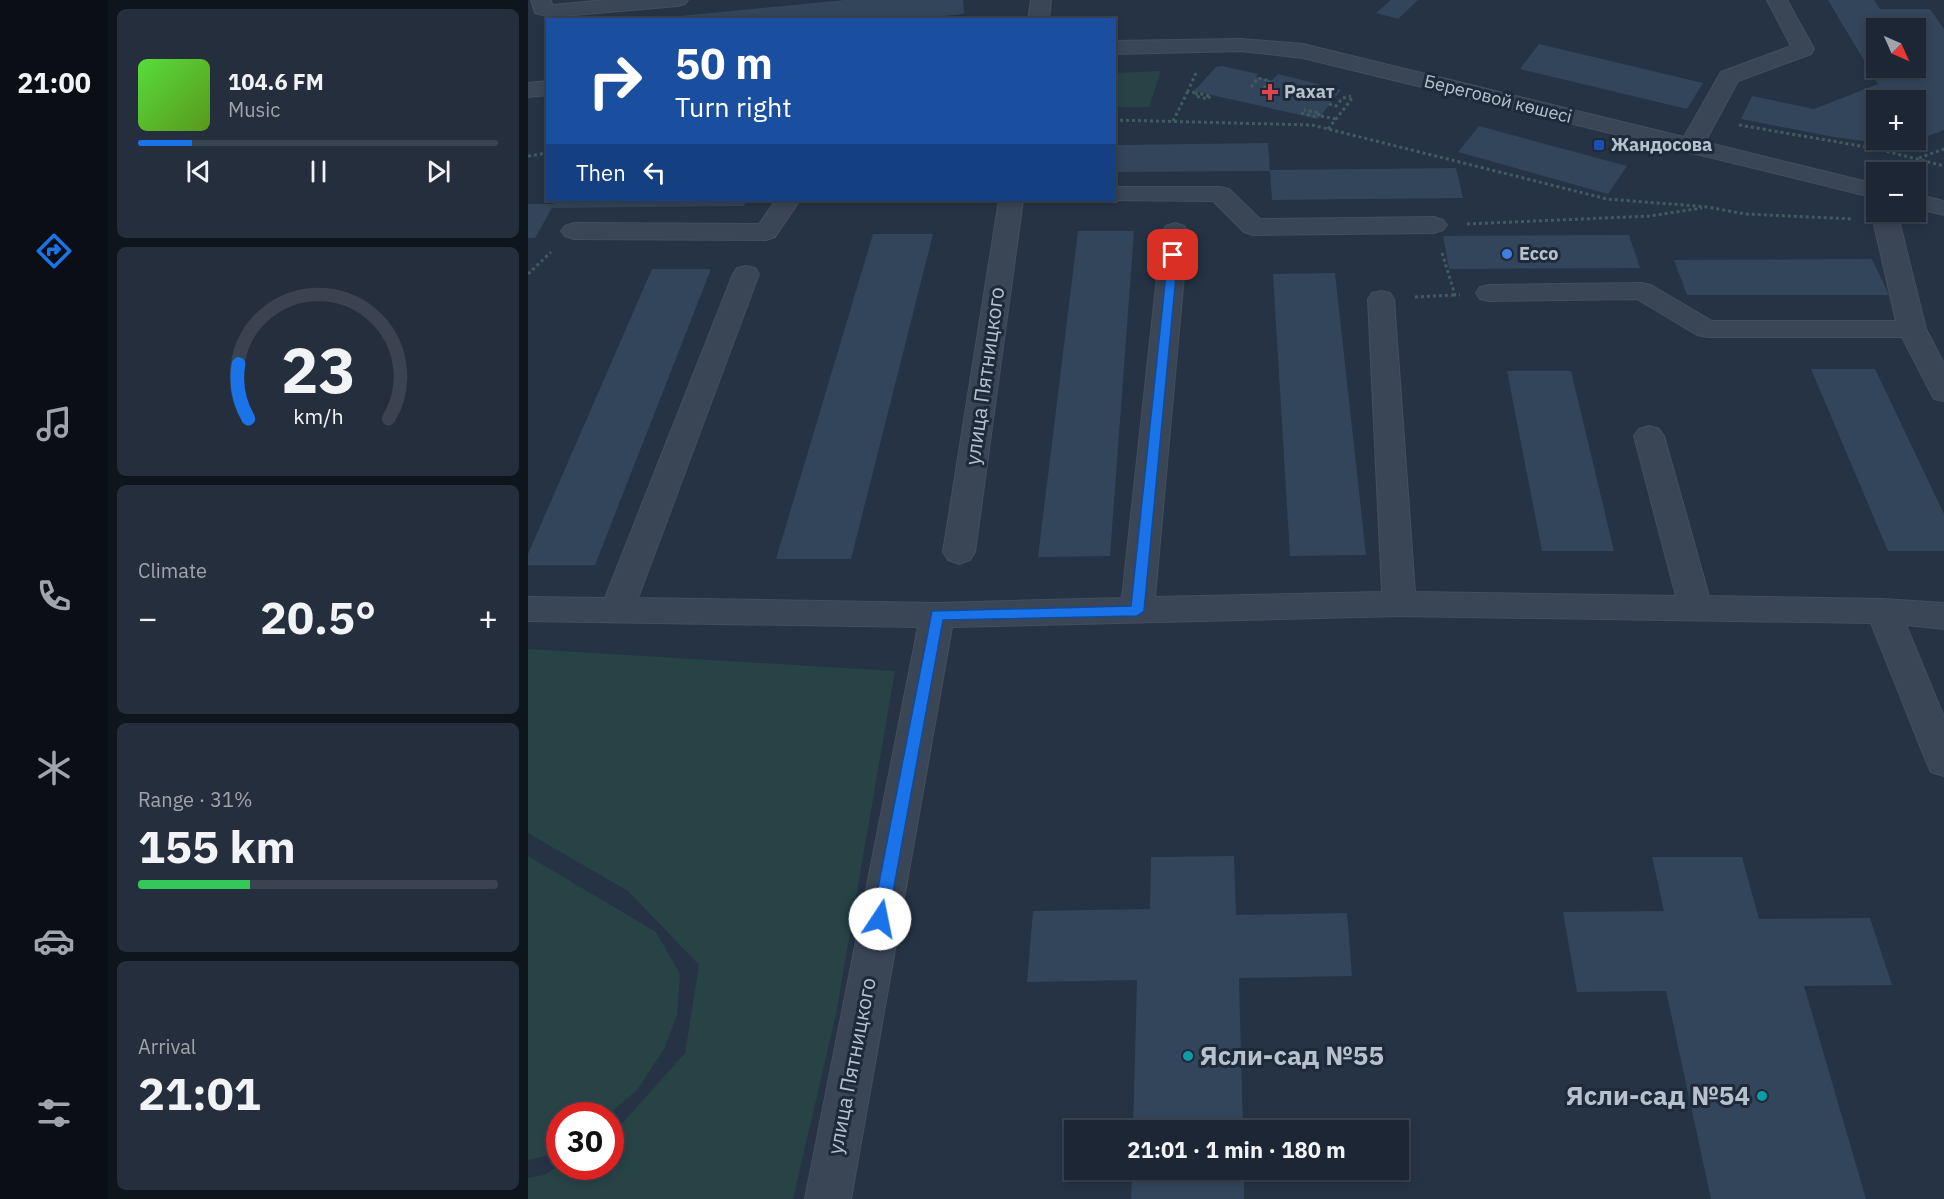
<!DOCTYPE html>
<meta charset="utf-8">
<style>
body{margin:0;font-family:"IBM Plex Sans",sans-serif;background:#252e3c;color:#f1f3f6;height:100vh;display:flex;flex-direction:column;font-size:22px;white-space:nowrap}
*{box-sizing:border-box;margin:0}
p{font-size:20px;color:#a0a5ac}
.icon{flex:none;width:33px;height:33px;fill:none;stroke:currentColor;stroke-width:2;stroke-linecap:round;stroke-linejoin:round}
.map{position:relative;flex:1;overflow:hidden}
.sheet{display:flex;flex-direction:column;gap:9px;padding:9px;background:#0f151d;width:420px}
.sheet>*{flex:none}
.top-card{position:absolute;left:18px;top:18px;width:570px;height:183px;border-radius:0px;box-shadow:0 3px 9px #0003,0 0 0 2px #3a434f;background:#1a4fa0;color:#fff;overflow:hidden}
.needle{width:39px;rotate:135deg}
.fabs{position:absolute;left:1338px;top:18px;display:grid;gap:12px}
.fabs a{display:grid;place-items:center;width:60px;height:60px;border-radius:0px;background:#1c2634;box-shadow:0 3px 9px #0003,0 0 0 2px #3a434f;font-size:30px}
.speed{position:absolute;left:18px;top:1102px;display:flex;gap:12px;font-size:30px;font-weight:700;text-align:center}
.speed>*{display:grid;place-content:center;width:78px;height:78px;border-radius:50%;background:#1c2634;box-shadow:0 3px 9px #0003,0 0 0 2px #3a434f;line-height:1}
.speed .limit{border:9px solid #d22;background:#fff;color:#111}
.pin{position:absolute;display:grid;place-items:center;width:51px;height:51px;color:#fff;margin:-26px;border-radius:12px;box-shadow:0 3px 9px #0006}
.me{position:absolute;width:66px;margin:-33px;rotate:11deg;stroke-linejoin:round;filter:drop-shadow(0 0 4px #0008)}
.turn{display:flex;align-items:center;gap:21px;height:126px;padding:0 30px;font-size:27px}
.turn .icon{width:78px;height:78px;stroke-width:2.5}
.turn b{display:block;font-size:42px;line-height:51px}
.then{display:flex;align-items:center;height:57px;padding:0 30px;background:#0003;gap:12px;font-size:22px}
.big{font-size:45px;font-weight:700;line-height:1.1}
.sheet .widget{flex:1;display:flex;flex-direction:column;justify-content:center;gap:9px;min-width:0;padding:0 21px;border-radius:9px;background:#252e3c}
.sheet .dial{align-items:center;gap:0}
.dial svg{height:156px;overflow:visible;fill:none;stroke:#3a434f;stroke-width:7;stroke-linecap:round;text-anchor:middle}
.dial text{fill:#f1f3f6;stroke:none}
.song{display:flex;align-items:center;gap:18px}
.cover{width:72px;height:72px;border-radius:9px;background:linear-gradient(135deg,hsl(110 70% 55%),hsl(90 70% 35%))}
.played{height:6px;border-radius:3px;background:linear-gradient(90deg,#1a73e8 15%,#3a434f 15%)}
.keys{display:flex;justify-content:space-around;direction:ltr}
.heat{display:flex;justify-content:space-between;align-items:center;font-size:33px;direction:ltr}
.charge{height:9px;border-radius:4px;background:linear-gradient(90deg,#34c759 31%,#3a434f 0)}
.trip{position:absolute;left:536px;top:1120px;width:345px;height:60px;border-radius:0px;background:#1c2634;box-shadow:0 3px 9px #0003,0 0 0 2px #3a434f;font-weight:700;line-height:60px;text-align:center}
main{display:flex;flex:1;min-height:0}
.tab-bar{display:flex;flex-direction:column;width:108px;justify-content:space-around;align-items:center;background:#0b0f15;color:#a0a5ac}
.tab-bar .icon{width:42px;height:42px}
.tab-bar .active{color:#1a73e8}
.tab-bar b{font-size:27px;color:#f1f3f6}
.map>svg:first-child{display:block}
.green{fill:#274346}
.building{fill:#33455a;fill-rule:evenodd}
.lines{fill:none;stroke-linecap:round;stroke-linejoin:round}
.minor-casing{stroke:#434e5e;stroke-width:2}
.path{stroke:#405c5e;stroke-width:3;stroke-dasharray:3 3;stroke-linecap:butt}
.minor{fill:#3a4555;fill-rule:evenodd}
.route{fill:#1a73e8;stroke:#114b97;stroke-width:1.5}
.health-dot{fill:#e0444e;stroke:#1e2a3a;stroke-width:2}
.transit-dot{fill:#1a4fb4;stroke:#1e2a3a;stroke-width:2}
.shop-dot{fill:#3f7fe0;stroke:#1e2a3a;stroke-width:2}
.culture-dot{fill:#0f9aa8;stroke:#1e2a3a;stroke-width:2}
.labels{text-anchor:middle;stroke-width:6;stroke-linejoin:round;paint-order:stroke}
.far-poi-label{font-size:18px;font-weight:bold;fill:#b7c1ce;stroke:#1e2a3a;text-anchor:start}
.far-street-label{font-size:18px;fill:#b7c1ce;stroke:#1e2a3a}
.street-label{font-size:21px;fill:#b7c1ce;stroke:#1e2a3a}
.near-poi-label{font-size:26px;font-weight:bold;fill:#b7c1ce;stroke:#1e2a3a;text-anchor:start}
</style>
<main>
<nav class="tab-bar">
<b>21:00</b>
<svg class="icon active" aria-label="directions" viewBox="0 0 24 24"><path d="M12 3l9 9-9 9-9-9zM9 14v-3h6M13 9l2 2-2 2"/></svg>
<svg class="icon" aria-label="music" viewBox="0 0 24 24"><path d="M9 18V5l10-2v13"/><circle cx="6" cy="18" r="3"/><circle cx="16" cy="16" r="3"/></svg>
<svg class="icon" aria-label="phone" viewBox="0 0 24 24"><path d="M5 4h4l2 5-3 2q2 4 5 5l2-3 5 2v4C11 20 4 13 5 4z"/></svg>
<svg class="icon" aria-label="climate" viewBox="0 0 24 24"><path d="M12 3v18M4 7l16 10M4 17L20 7"/></svg>
<svg class="icon" aria-label="car" viewBox="0 0 24 24"><path d="M5 17H2v-5l4-1 3-4h7l3 4 3 1v5h-3M9 17h6M6 11h13"/><circle cx="7" cy="17" r="2"/><circle cx="17" cy="17" r="2"/></svg>
<svg class="icon" aria-label="filters" viewBox="0 0 24 24"><path d="M4 7h16M4 17h16"/><circle cx="9" cy="7" r="2"/><circle cx="15" cy="17" r="2"/></svg>
</nav>
<section class="sheet">
<div class="widget">
<div class="song"><i class="cover"></i><div><b>104.6 FM</b><p>Music</p></div></div>
<div class="played"></div>
<div class="keys"><svg class="icon" aria-label="previous" viewBox="0 0 24 24"><path d="M18 5L8 12l10 7zM5 5v14"/></svg><svg class="icon" aria-label="pause" viewBox="0 0 24 24"><path d="M8 5v14M16 5v14"/></svg><svg class="icon" aria-label="next" viewBox="0 0 24 24"><path d="M6 5l10 7-10 7zM19 5v14"/></svg></div>
</div>
<div class="widget dial"><svg viewBox="0 0 100 80">
<path d="M14 69A42 42 0 1 1 86 69"/>
<path d="M14 69A42 42 0 0 1 9 41" stroke="#1a73e8"/>
<text x="50" y="56" font-size="32" font-weight="700">23</text>
<text x="50" y="72" font-size="11">km/h</text>
</svg></div>
<div class="widget"><p>Climate</p>
<div class="heat"><a>−</a><b class="big">20.5°</b><a>+</a></div>
</div>
<div class="widget"><p>Range · 31%</p><b class="big">155 km</b><div class="charge"></div></div>
<div class="widget"><p>Arrival</p><b class="big">21:01</b></div>
</section>
<div class="map">
<svg width="1416" height="1199" viewBox="0 0 1416 1199">
<rect width="100%" height="100%" fill="#253345"/>
<g class="green">
<polygon points="633,71 621,107 587,107 587,73"/>
<polygon points="0,649 367,671 308,1014 265,1199 0,1199 0,1178 16,1175 31,1166 82,1167 83,1133 90,1128 157,1053 171,965 100,891 0,833"/>
<polygon points="0,856 128,932 152,974 149,1015 136,1049 109,1090 79,1116 32,1116 31,1149 22,1155 0,1160"/>
</g>
<g class="building">
<polygon points="316,0 435,0 436,14 376,20 111,20"/>
<polygon points="863,0 890,0 870,19 848,13"/>
<path d="M1300,0H1346L1352,9H1402L1416,29V130L1373,146L1306,137L1213,119L1224,96L1286,109L1350,84ZM1348,28H1388V68H1348ZM1348,100H1388V140H1348Z"/>
<polygon points="1011,44 1175,83 1159,109 992,69"/>
<polygon points="694,66 730,74 728,77 744,80 750,74 813,90 790,119 666,91 688,67"/>
<polygon points="951,126 1099,166 1080,194 930,152"/>
<polygon points="740,143 742,171 586,172 586,145"/>
<polygon points="928,168 935,198 744,200 742,170"/>
<polygon points="29,200 218,200 216,206 24,208 7,238 0,238 0,204 26,204"/>
<polygon points="550,231 606,231 582,556 510,557"/>
<polygon points="345,234 405,234 323,559 248,559"/>
<polygon points="1101,235 1112,268 921,269 915,236"/>
<polygon points="1344,259 1361,295 1159,295 1146,260"/>
<polygon points="124,269 183,269 67,565 0,565 0,554"/>
<polygon points="807,273 838,555 762,556 745,274"/>
<polygon points="1283,369 1347,369 1416,514 1416,551 1360,551"/>
<polygon points="979,371 1043,371 1086,551 1014,551"/>
<polygon points="706,856 708,915 819,913 824,976 711,978 715,1131 605,1131 609,980 499,982 505,911 622,909 623,857"/>
<polygon points="1124,857 1214,857 1231,919 1342,918 1364,985 1276,986 1338,1199 1183,1199 1138,991 1049,992 1035,912 1136,911"/>
<polygon points="604,1170 716,1170 716,1199 603,1199"/>
</g>
<g class="lines">
<defs>
<g id="minor">
<polygon points="3,0 23,0 24,5 78,0 160,0 157,4 150,6 23,17 7,13"/>
<polygon points="503,0 523,0 521,20 500,20"/>
<polygon points="1239,0 1259,0 1286,49 1283,54 1210,81 1177,142 1348,184 1348,198 775,58 713,51 586,54 586,41 713,39 775,44 1156,137 1193,72 1263,46"/>
<polygon points="20,81 20,95 0,97 0,83"/>
<polygon points="586,187 692,187 701,189 732,219 906,217 915,220 919,225 915,230 906,233 725,235 716,232 685,201 578,200 586,200"/>
<polygon points="1388,194 1416,201 1416,215 1388,208"/>
<polygon points="248,200 272,200 247,237 238,240 46,239 37,236 33,231 37,226 46,223 231,224"/>
<polygon points="471,200 495,200 447,552 442,560 431,564 420,560 415,552"/>
<polygon points="1349,212 1375,212 1371,220 1398,329 1416,364 1416,401 1406,399 1374,337 1179,337 1169,335 1109,299 961,301 952,299 948,293 952,287 961,285 1114,283 1123,285 1184,321 1368,321 1345,220"/>
<polygon points="647,223 656,226 660,231 627,597 854,592 840,299 844,293 853,291 862,293 866,299 887,592 1148,596 1106,436 1111,429 1121,426 1131,429 1136,436 1181,596 1355,599 1416,603 1416,629 1378,625 1416,717 1416,776 1403,772 1398,761 1343,623 871,616 424,627 323,1199 277,1199 390,627 0,621 0,597 77,598 205,274 209,268 218,266 227,268 231,274 110,598 409,603 594,598 634,231 638,226"/>
</g>
</defs>
<use href="#minor" class="minor-casing"/>
<g class="path">
<polyline points="668,73 660,91 669,93"/>
<polyline points="723,87 730,78 742,81 735,89"/>
<polyline points="681,96 669,93 667,96 680,99 683,95"/>
<polyline points="801,104 808,106 815,98 823,96"/>
<polyline points="773,113 789,117 792,113 776,110"/>
<polyline points="793,116 808,119"/>
<polyline points="586,120 784,125 1079,199 1180,207 1217,214 1325,219"/>
<polyline points="645,121 660,91"/>
<polyline points="1211,125 1350,149 1416,166"/>
<polyline points="800,129 823,100 822,97"/>
<polyline points="0,156 20,153"/>
<polyline points="1391,158 1416,149"/>
<polyline points="939,224 1122,216 1174,208"/>
<polyline points="914,253 927,295 932,295"/>
<polyline points="0,274 23,252"/>
<polyline points="887,297 927,295"/>
</g>
<use href="#minor" class="minor"/>
</g>
<polygon class="route" points="645,251 650,255 616,611 609,616 415,620 360,919 358,924 352,926 346,924 344,919 404,611 603,606 640,255"/>
<path class="health-dot" d="M739 83h6v6h6v6h-6v6h-6v-6h-6v-6h6z"/>
<rect class="transit-dot" x="1065" y="139" width="12" height="12" rx="3"/>
<circle class="shop-dot" cx="979" cy="254" r="6"/>
<g class="culture-dot">
<circle cx="660" cy="1056" r="6"/>
<circle cx="1234" cy="1096" r="6"/>
</g>
<g class="labels">
<g class="far-poi-label">
<text x="756" y="98">Рахат</text>
<text x="1083" y="151">Жандосова</text>
<text x="991" y="260">Ecco</text>
</g>
<g class="far-street-label">
<text transform="translate(970 99) rotate(14)" y="6">Береговой көшесі</text>
</g>
<g class="street-label">
<text transform="translate(457 376) rotate(-82)" y="7">улица Пятницкого</text>
<text transform="translate(324 1066) rotate(-79)" y="7">улица Пятницкого</text>
</g>
<g class="near-poi-label">
<text x="672" y="1065">Ясли-сад №55</text>
<text x="1222" y="1105" text-anchor="end">Ясли-сад №54</text>
</g>
</g>
</svg>
<div class="fabs">
<a><svg class="needle" viewBox="-14 -14 28 28"><path d="M0-13l5 13h-10z" fill="#e53935"/><path d="M0 13l5-13h-10z" fill="#a0a5ac"/></svg></a>
<a>+</a>
<a>−</a>
</div>
<div class="speed"><div class="limit">30</div></div>
<div class="pin" style="left:645px;top:255px;background:#d93025"><svg class="icon" aria-label="arrive" viewBox="0 0 24 24"><path d="M6 21V4h12l-3 4 3 4H6"/></svg></div>
<svg class="me" style="left:352px;top:919px" viewBox="-20 -20 40 40"><circle r="19" fill="#fff"/><path d="M0-13L10 11 0 6-10 11z" fill="#1a73e8"/></svg>
<div class="trip">21:01 · 1 min · 180 m</div>
<div class="top-card">
<div class="turn"><svg class="icon" aria-label="right" viewBox="0 0 24 24"><path d="M7 20v-9h11M14 6l5 5-5 5"/></svg><div><b>50 m</b>Turn right</div></div>
<div class="then">Then<svg class="icon" aria-label="left" viewBox="0 0 24 24"><path d="M17 20v-9H6M10 6l-5 5 5 5"/></svg></div>
</div>
</div>
</main>
